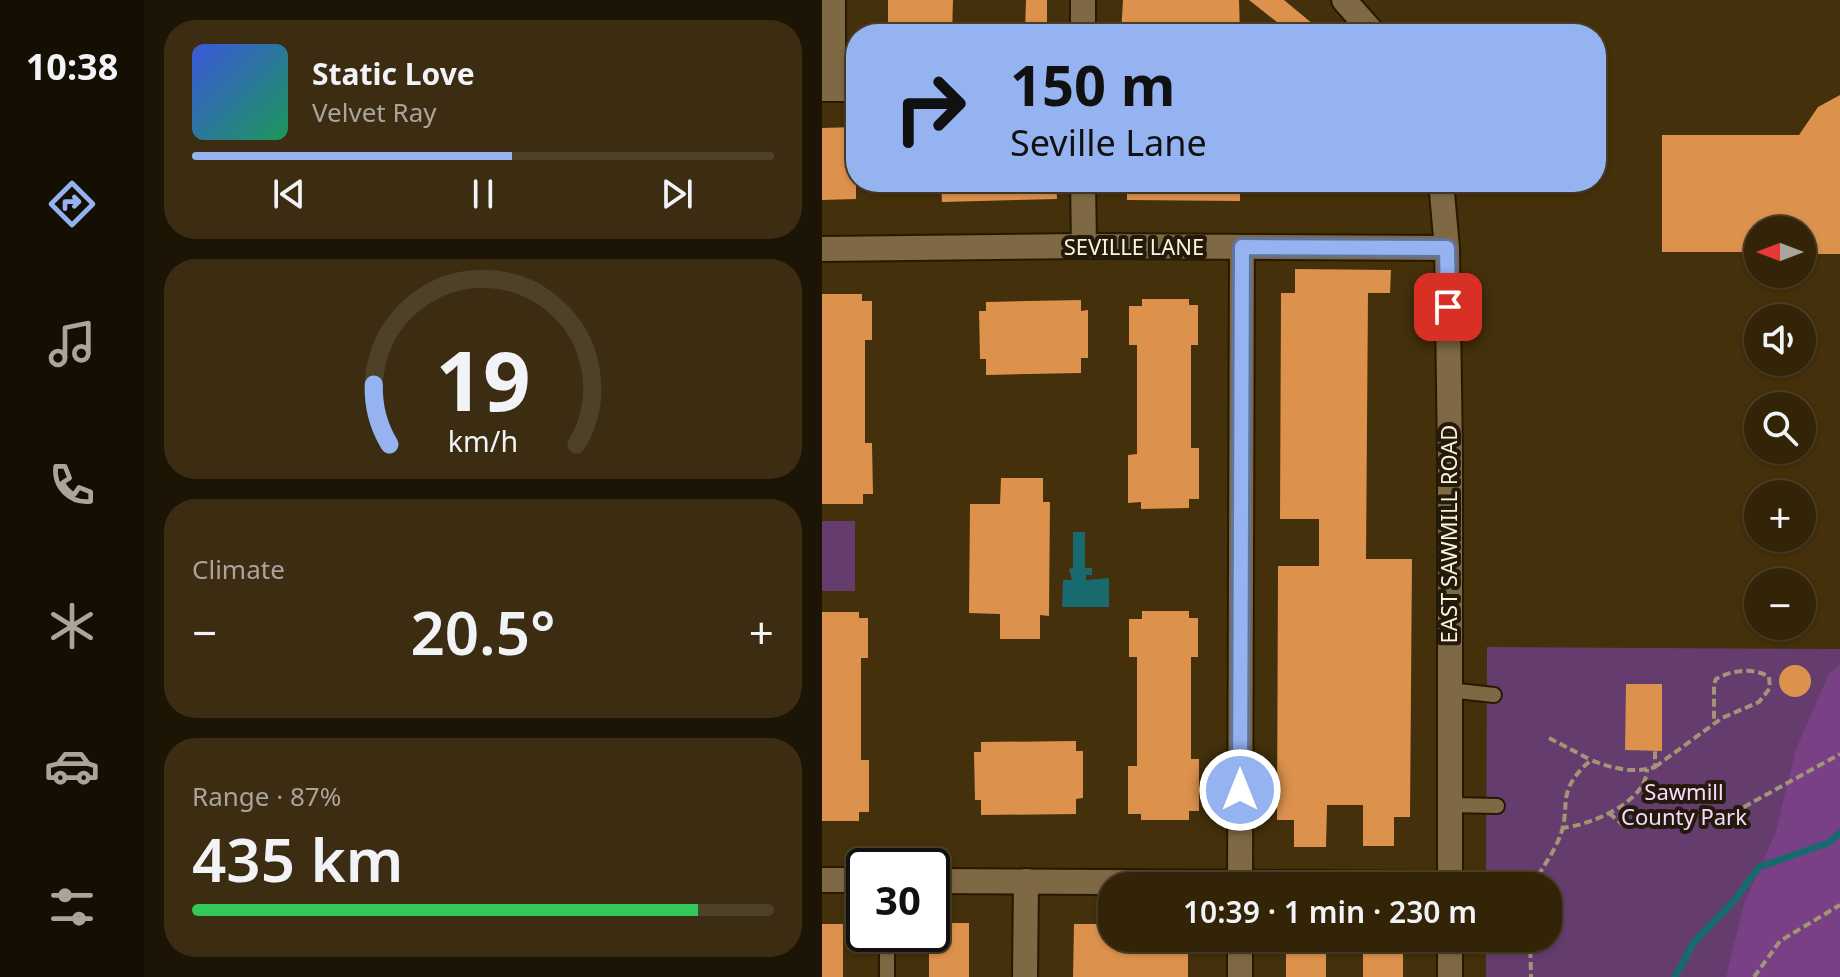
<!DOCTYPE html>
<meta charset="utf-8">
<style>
body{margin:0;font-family:"Noto Sans",sans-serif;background:#3b2c12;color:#f1f3f6;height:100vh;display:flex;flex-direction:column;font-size:30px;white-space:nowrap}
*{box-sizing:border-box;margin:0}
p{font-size:26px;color:#a9a49c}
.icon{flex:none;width:44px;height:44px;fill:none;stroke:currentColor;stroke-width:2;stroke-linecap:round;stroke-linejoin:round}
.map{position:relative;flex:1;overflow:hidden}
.panel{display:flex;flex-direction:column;gap:20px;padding:20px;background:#1c1404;width:678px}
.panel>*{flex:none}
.top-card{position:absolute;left:24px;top:24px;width:760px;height:168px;border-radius:32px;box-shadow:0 2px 6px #0004,0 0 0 2px #4e4129;background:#95b2f1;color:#111;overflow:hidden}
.needle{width:52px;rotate:270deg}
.controls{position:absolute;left:922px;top:216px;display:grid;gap:16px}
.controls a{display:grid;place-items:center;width:72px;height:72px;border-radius:50%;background:#332408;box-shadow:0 2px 6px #0004,0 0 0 2px #4e4129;font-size:40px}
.speed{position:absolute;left:24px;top:848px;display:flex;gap:16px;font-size:40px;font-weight:700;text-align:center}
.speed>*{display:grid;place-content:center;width:104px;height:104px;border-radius:50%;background:#332408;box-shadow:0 2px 6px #0004,0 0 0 2px #4e4129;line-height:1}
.speed .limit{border:4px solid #111;border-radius:12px;background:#fff;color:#111}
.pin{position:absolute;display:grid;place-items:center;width:68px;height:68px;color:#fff;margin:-34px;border-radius:16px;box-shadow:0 4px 12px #0006}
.me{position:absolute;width:88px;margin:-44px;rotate:0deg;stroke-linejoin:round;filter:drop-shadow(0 0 6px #0008)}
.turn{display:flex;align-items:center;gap:28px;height:168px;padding:0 32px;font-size:36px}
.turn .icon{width:104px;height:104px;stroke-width:2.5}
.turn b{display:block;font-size:56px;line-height:68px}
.big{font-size:60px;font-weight:600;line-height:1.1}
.panel .widget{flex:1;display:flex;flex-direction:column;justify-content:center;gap:12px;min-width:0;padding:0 28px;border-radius:32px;background:#3b2c12}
.panel .dial{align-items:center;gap:0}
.dial svg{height:208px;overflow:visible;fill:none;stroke:#4e4129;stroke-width:7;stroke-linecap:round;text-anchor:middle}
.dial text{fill:#f1f3f6;stroke:none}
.song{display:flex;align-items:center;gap:24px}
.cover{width:96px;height:96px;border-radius:12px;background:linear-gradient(135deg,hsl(230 70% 55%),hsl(150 70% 35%))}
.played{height:8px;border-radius:4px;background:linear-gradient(90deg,#95b2f1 55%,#4e4129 55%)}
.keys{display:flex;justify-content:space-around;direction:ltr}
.heat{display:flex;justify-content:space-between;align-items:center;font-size:44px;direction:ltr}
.charge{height:12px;border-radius:6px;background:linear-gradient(90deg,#34c759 87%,#4e4129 0)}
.trip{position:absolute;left:276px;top:872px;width:464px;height:80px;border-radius:32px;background:#332408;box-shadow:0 2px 6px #0004,0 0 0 2px #4e4129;font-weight:600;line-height:80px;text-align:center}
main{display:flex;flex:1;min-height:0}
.tab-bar{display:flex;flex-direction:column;width:144px;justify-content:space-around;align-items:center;background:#140e03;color:#a9a49c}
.tab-bar .icon{width:56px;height:56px}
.tab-bar .active{color:#95b2f1}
.tab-bar b{font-size:36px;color:#f1f3f6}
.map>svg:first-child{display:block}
.green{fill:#643c6d}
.forest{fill:#794085}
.water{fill:#186a6e}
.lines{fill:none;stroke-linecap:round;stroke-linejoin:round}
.stream{stroke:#186a6e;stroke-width:7}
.building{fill:#dc914d}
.lane-casing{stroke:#271900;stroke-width:18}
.street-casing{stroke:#271900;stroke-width:28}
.secondary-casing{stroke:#271900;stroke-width:28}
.path{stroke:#a49477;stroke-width:4;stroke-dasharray:8 4;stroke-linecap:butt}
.lane{stroke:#7e6944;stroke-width:14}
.street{stroke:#7e6944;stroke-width:24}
.secondary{stroke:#7e6944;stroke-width:24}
.route-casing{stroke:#61749d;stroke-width:20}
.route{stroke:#95b2f1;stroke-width:14}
.labels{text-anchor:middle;stroke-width:8;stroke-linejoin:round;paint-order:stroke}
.street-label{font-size:22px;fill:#fef2de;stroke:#231a0b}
.park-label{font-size:22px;fill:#f8d8fe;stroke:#231a0b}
</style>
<main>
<nav class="tab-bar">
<b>10:38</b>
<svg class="icon active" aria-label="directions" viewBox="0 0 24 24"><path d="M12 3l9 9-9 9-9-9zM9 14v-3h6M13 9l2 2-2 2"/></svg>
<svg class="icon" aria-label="music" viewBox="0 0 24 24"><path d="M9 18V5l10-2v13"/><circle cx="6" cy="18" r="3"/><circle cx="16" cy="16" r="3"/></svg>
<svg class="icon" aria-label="phone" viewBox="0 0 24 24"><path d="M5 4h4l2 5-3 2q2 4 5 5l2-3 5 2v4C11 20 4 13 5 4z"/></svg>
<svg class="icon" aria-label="climate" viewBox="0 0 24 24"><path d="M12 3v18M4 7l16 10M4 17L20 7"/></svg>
<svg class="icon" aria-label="car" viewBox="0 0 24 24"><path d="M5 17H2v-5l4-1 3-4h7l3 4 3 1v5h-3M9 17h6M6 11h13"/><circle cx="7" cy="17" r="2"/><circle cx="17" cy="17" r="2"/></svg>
<svg class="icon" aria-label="filters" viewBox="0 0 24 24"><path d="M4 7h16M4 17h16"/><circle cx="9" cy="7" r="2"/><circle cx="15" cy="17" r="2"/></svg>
</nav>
<section class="panel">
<div class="widget">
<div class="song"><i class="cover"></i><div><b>Static Love</b><p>Velvet Ray</p></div></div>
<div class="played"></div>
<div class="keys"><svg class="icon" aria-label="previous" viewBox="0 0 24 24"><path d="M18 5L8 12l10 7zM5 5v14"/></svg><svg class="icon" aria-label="pause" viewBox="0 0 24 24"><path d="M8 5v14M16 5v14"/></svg><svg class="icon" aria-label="next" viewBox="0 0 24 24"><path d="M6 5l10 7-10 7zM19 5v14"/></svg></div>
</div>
<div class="widget dial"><svg viewBox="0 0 100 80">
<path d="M14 69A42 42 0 1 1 86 69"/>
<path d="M14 69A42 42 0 0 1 8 46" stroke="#95b2f1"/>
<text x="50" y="56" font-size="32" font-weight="700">19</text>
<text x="50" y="72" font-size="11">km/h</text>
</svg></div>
<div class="widget"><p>Climate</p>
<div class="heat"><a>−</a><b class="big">20.5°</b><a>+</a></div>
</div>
<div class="widget"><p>Range · 87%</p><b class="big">435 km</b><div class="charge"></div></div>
</section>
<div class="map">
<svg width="1018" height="977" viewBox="0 0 1018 977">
<rect width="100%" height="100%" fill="#44300a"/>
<g class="green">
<rect x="0" y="521" width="33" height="70"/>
<polygon points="665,647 1018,649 1018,977 664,977 664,938 726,938 726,886 664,886"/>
</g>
<polygon class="forest" points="1018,664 1018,977 904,977 922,904 954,831 974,749 1006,675"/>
<polygon class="water" points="251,532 263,532 263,568 270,568 270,575 264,575 264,580 287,578 287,607 240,607 241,580 250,580 247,569 251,568"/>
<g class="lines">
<polyline class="stream" points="853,977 872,942 911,902 937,867 1006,843 1018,833"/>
</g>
<g class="building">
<polygon points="66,0 131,0 130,34 66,34"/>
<polygon points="204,0 225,0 225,34 203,34"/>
<polygon points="301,0 417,0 418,34 299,34"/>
<polygon points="427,0 462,0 503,34 470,34"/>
<polygon points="1018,95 1018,254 980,254 980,230 936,230 936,252 840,252 840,135 977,135 996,107"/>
<polygon points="34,127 34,199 0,200 0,128"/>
<polygon points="119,182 234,182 235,199 120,202"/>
<polygon points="305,182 418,182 418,201 305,200"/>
<polygon points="473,269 569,270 568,293 546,293 544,559 590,559 588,817 572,817 572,846 541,846 541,805 505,805 504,847 472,847 472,820 455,820 456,566 497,566 497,519 458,519 459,293 473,293"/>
<polygon points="0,294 40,294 40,301 50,301 50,340 43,340 43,443 50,443 51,494 41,494 41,504 0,504"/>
<polygon points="320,299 367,299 367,305 376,305 376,345 369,345 369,448 377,448 377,499 367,499 367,508 319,509 319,502 306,503 306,455 315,454 315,345 307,345 307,306 320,306"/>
<polygon points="259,300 259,311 266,310 266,358 259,358 259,373 164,375 164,359 158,359 157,311 164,311 164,302"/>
<polygon points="179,478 221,478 221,502 228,502 227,616 218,615 218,639 178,639 178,614 147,613 148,504 178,504"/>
<polygon points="320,611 367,611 367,618 376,618 376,657 369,657 369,759 377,759 377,811 367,811 367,820 319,820 319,814 306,814 306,766 315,766 315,657 307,657 307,619 320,619"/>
<polygon points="0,612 37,612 37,618 46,618 46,658 39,658 39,760 47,760 47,812 37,812 37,821 0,821"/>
<circle cx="973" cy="681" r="16"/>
<polygon points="804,684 840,684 840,751 803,750"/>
<polygon points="254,741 254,751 261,751 261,798 254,799 254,814 159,815 159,800 153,800 152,752 159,752 159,742"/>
<polygon points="110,923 147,923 147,977 107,977 107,934 110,934"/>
<rect x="0" y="924" width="21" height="53"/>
<polygon points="252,924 290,924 290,938 366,938 366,977 251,977"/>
<rect x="464" y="938" width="40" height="39"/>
<rect x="541" y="938" width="40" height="39"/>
</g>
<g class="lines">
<defs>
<g id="lane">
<polyline points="627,690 672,695"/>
<polyline points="628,805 675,806"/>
<polyline points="65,977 65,934"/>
</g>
<g id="street">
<polyline points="261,34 261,0"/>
<polyline points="0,89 34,89"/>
<polyline points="11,89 11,0"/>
<polyline points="261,182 262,246"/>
<polyline points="0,249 262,246 625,248"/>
<polyline points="0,880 42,880"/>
<polyline points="110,881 628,884"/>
<polyline points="418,886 420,247"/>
<polyline points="203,977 204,881"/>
<polyline points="418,977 418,938"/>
</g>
<g id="secondary">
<polyline points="522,0 552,34"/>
<polyline points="619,182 625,248 628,454 628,886"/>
<polyline points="628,938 628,977"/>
</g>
</defs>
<use href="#lane" class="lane-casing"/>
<use href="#street" class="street-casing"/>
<use href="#secondary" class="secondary-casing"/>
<g class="path">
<polyline points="727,738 769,760"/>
<path d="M833,767L900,718L937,702L948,688L947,677C932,667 909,670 894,679L892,684V724"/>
<polyline points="787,813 800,824 851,810 902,818 1018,754"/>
<path d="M739,828C767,826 825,802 825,769"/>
<path d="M710,886C718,871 729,857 736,841C752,806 730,794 769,760C789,768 811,774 833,767V751"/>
<polyline points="708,938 709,977"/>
<polyline points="932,977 958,941 1018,905"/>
</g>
<use href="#lane" class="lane"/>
<use href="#street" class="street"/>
<use href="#secondary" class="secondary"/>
</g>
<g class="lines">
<defs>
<polyline id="route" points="418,790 420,247 625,248 626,307"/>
</defs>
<use href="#route" class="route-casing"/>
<use href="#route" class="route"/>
</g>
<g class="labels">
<g class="street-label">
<text x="312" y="255">SEVILLE LANE</text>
<text transform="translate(627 534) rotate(-90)" y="8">EAST SAWMILL ROAD</text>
</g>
<g class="park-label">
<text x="862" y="800">Sawmill<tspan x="862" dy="25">County Park</tspan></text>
</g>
</g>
</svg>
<div class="controls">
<a><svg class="needle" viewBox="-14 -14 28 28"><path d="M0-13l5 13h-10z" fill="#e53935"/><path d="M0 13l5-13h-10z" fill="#a9a49c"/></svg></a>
<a><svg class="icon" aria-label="sound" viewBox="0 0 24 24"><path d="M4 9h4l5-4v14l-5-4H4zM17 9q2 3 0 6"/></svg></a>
<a><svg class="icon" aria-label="search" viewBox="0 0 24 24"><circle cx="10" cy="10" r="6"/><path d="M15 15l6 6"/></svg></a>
<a>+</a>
<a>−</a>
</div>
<div class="speed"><div class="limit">30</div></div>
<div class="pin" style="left:626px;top:307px;background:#d93025"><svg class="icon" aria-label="arrive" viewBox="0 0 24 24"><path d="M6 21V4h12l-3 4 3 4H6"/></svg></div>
<svg class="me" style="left:418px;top:790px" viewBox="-20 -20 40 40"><circle r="17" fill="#95b2f1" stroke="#fff" stroke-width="3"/><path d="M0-11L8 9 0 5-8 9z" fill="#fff"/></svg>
<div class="trip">10:39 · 1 min · 230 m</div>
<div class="top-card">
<div class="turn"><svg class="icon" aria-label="right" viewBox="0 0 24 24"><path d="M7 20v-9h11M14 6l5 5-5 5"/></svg><div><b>150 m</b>Seville Lane</div></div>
</div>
</div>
</main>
